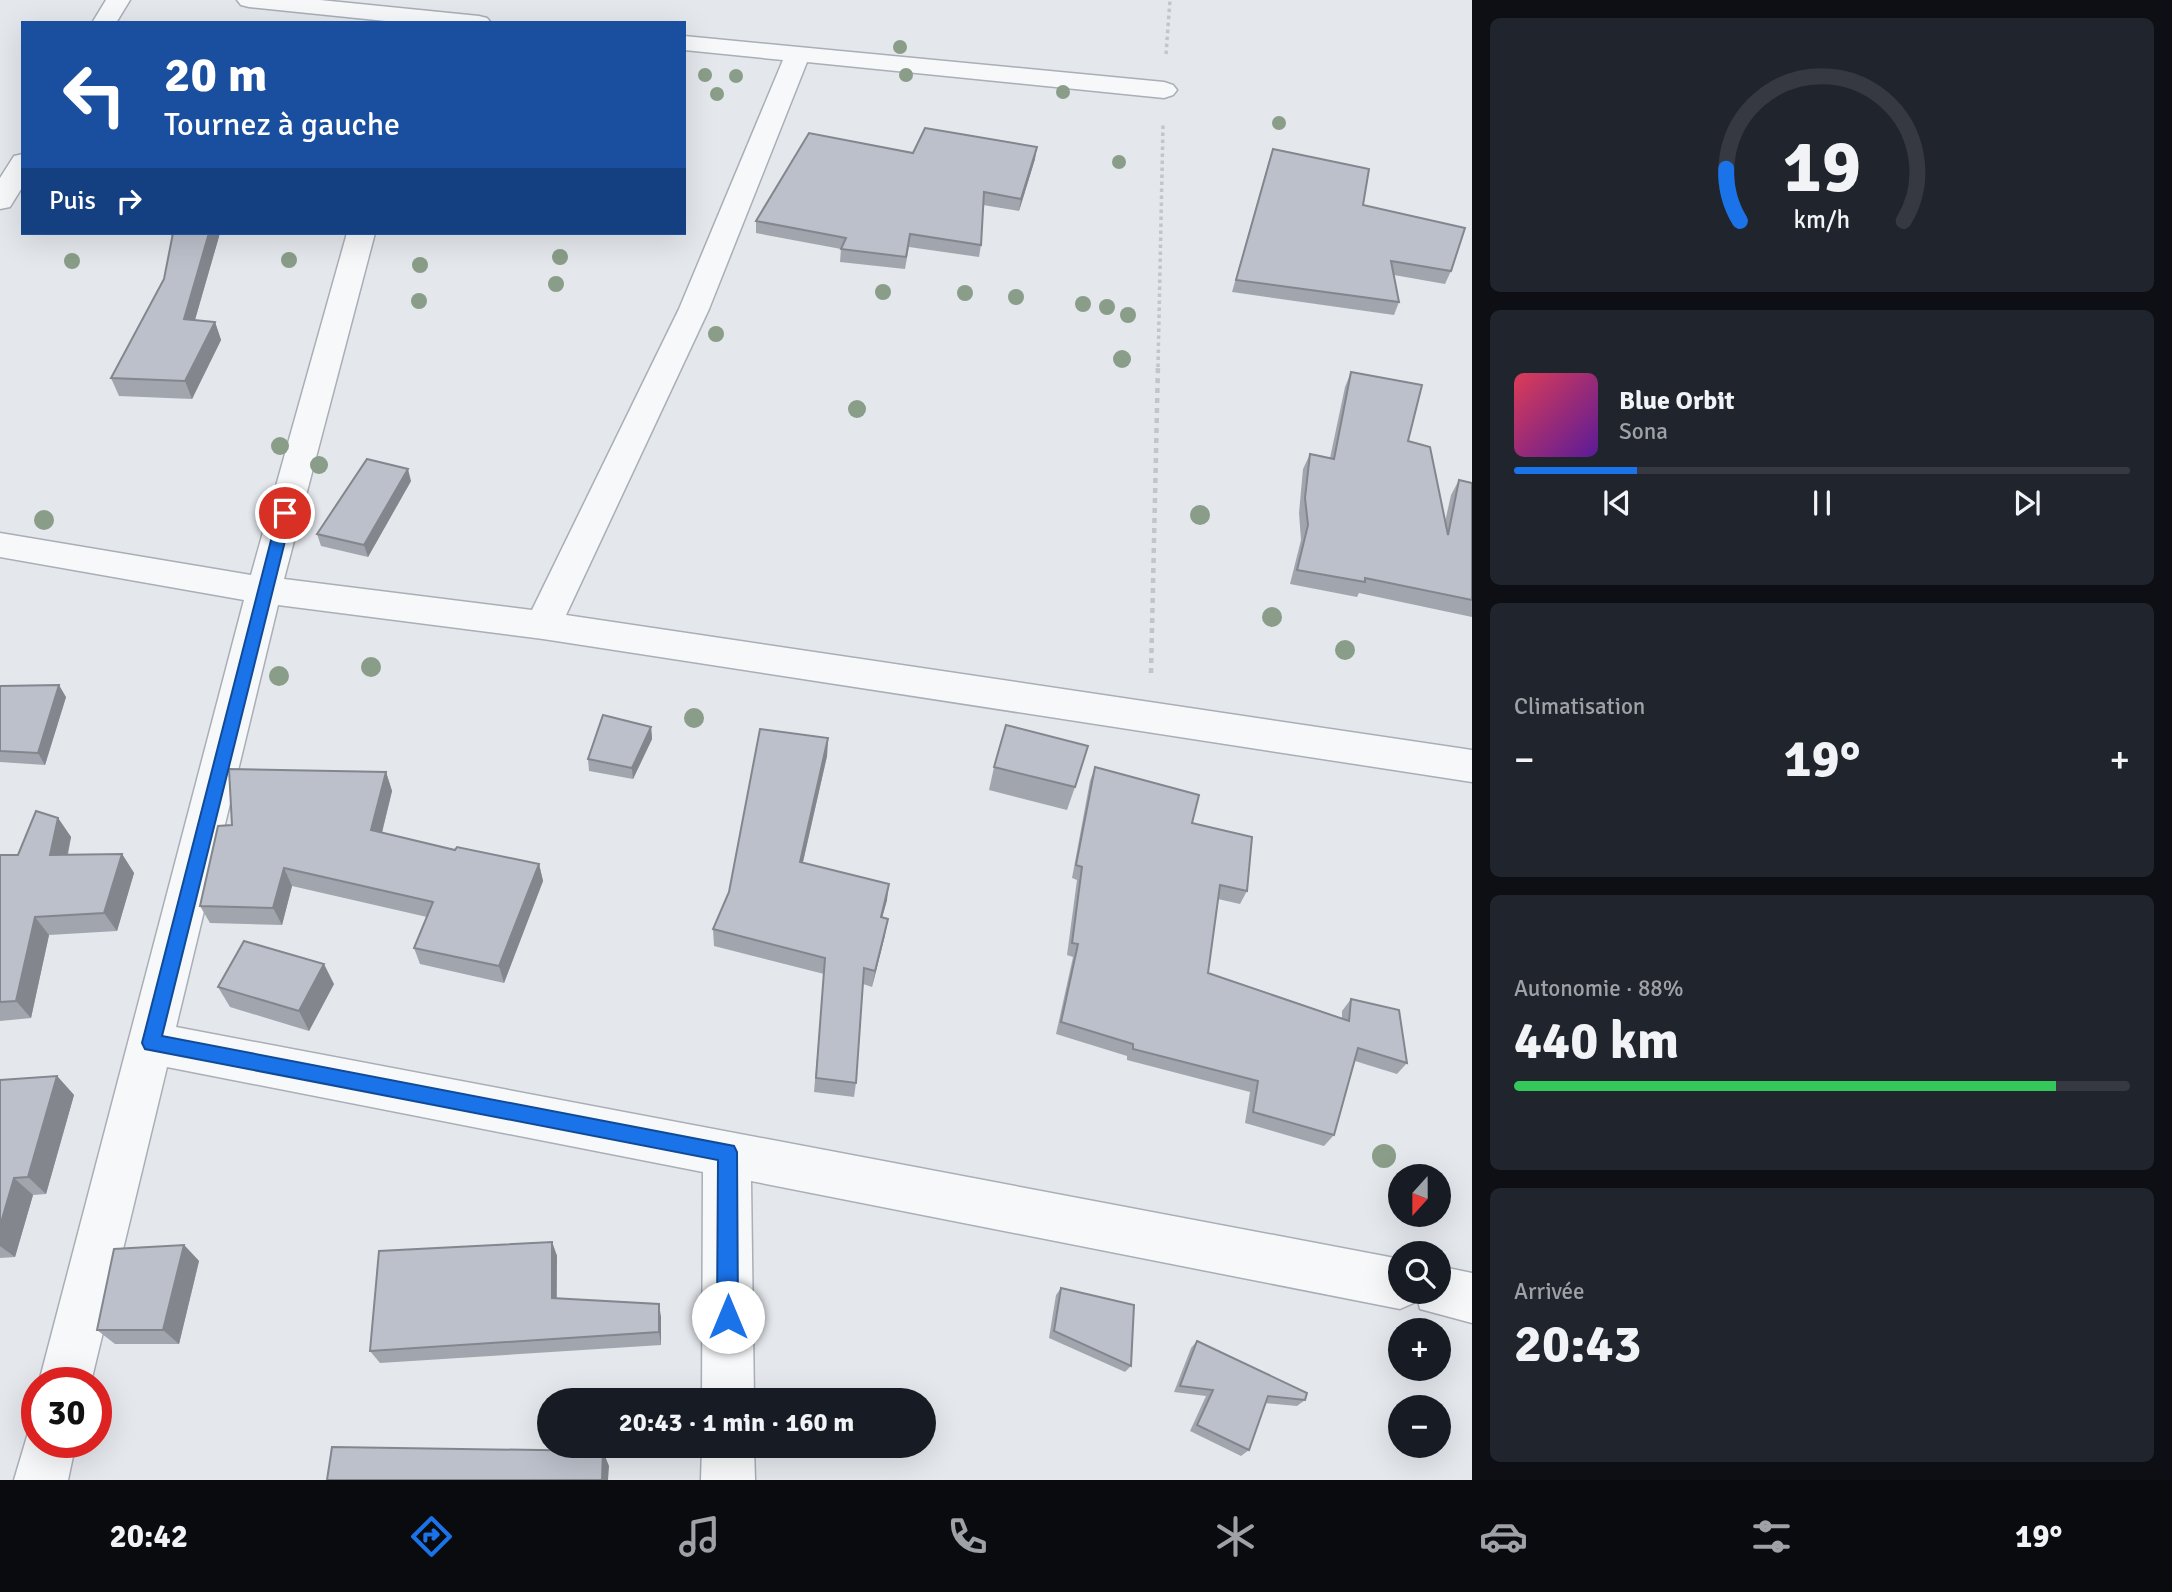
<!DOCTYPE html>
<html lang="fr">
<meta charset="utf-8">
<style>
body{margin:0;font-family:Signika,sans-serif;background:#20242c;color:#f1f3f6;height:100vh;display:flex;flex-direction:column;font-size:26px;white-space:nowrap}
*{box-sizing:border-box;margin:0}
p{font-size:23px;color:#9ea1a6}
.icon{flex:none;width:38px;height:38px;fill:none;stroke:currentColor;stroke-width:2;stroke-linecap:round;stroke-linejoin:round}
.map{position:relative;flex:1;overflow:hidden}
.sheet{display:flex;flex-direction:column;gap:18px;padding:18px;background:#0d0f14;width:700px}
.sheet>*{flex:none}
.banner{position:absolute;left:21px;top:21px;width:665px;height:214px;border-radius:0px;box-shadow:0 7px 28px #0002;background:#1a4fa0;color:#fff;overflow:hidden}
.needle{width:46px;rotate:201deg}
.tools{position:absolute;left:1388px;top:1164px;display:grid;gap:14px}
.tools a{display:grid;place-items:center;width:63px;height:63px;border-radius:50%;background:#171b24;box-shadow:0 7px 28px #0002;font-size:35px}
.speed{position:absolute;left:21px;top:1367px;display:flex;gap:14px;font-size:35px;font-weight:700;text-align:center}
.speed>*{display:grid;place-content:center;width:91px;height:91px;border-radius:50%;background:#171b24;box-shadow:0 7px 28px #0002;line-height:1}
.speed .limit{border:10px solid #d22;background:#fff;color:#111}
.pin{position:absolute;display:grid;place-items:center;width:60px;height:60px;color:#fff;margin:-30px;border:4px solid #fff;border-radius:50%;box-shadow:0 2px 7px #0007}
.me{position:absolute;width:77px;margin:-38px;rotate:0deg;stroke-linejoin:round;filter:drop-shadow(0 0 5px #0008)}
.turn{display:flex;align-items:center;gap:24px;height:147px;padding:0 28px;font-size:32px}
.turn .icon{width:91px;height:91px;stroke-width:2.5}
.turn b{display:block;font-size:49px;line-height:60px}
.then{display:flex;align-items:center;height:66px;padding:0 28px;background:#0003;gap:14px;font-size:26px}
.big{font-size:52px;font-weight:800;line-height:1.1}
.sheet .card{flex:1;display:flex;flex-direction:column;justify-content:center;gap:10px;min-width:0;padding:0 24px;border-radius:10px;background:#20242c}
.sheet .dial{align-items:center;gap:0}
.dial svg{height:182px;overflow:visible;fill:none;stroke:#363941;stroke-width:7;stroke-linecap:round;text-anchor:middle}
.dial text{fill:#f1f3f6;stroke:none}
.song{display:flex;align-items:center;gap:21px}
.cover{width:84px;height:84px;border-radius:10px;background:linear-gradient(135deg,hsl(350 70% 55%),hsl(270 70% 35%))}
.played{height:7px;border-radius:4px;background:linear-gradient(90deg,#1a73e8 20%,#363941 20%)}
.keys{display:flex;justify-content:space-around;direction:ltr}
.heat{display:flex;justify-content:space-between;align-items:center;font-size:38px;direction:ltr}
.charge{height:10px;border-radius:5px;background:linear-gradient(90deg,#34c759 88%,#363941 0)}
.trip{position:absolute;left:537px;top:1388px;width:399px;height:70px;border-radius:35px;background:#171b24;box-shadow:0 7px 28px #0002;font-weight:800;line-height:70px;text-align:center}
.tabs{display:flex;height:112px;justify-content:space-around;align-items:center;background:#090b0e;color:#9ea1a6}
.tabs .icon{width:49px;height:49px}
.tabs .current{color:#1a73e8}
.tabs b{font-size:32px;color:#f1f3f6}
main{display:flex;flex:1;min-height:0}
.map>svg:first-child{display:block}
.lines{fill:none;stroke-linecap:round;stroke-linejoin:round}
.minor-casing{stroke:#a9aeb7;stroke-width:3}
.path-far1{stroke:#c2c5cb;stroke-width:3.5;stroke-dasharray:3.5 3.5;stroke-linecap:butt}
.path{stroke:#c2c5cb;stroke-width:4.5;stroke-dasharray:5 5;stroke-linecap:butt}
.minor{fill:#f7f8fa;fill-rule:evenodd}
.tree{fill:#899d89}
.wall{fill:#a1a5ae}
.shaded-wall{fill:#83868d}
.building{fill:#bbc0ca;stroke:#83868d;stroke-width:2}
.route{fill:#1a73e8;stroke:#114b97;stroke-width:2}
</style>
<main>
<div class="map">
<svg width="1472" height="1480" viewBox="0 0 1472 1480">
<rect width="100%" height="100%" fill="#e4e7ec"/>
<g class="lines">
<defs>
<g id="minor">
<polygon points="106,0 130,0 116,23 92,23"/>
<polygon points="237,0 320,0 479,16 487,18 491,23 405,23 249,7 241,5"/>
<polygon points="684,36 1164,82 1173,85 1177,90 1173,95 1164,98 807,62 709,309 566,615 1472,750 1472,782 543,639 278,605 176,1027 1400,1259 1400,1292 1438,1292 1438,1266 1472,1273 1472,1323 1420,1309 1418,1301 1400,1309 751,1181 754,1400 702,1400 703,1172 167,1067 91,1382 39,1382 244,600 0,557 0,533 251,575 347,233 375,233 284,579 532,610 679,309 783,60 684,50"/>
<polygon points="23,154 23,186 10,207 0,209 0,178 14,156"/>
<polygon points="37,1421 37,1442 76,1442 68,1480 14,1480 31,1423"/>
<polygon points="702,1446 754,1446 755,1480 701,1480"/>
</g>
</defs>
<use href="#minor" class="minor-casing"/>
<g class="path-far1">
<polyline points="1166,54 1170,0"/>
<polyline points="1158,367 1163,125"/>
</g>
<polyline class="path" points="1151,673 1158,365"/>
<use href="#minor" class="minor"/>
</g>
<g class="tree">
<circle cx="900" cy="47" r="7"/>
<circle cx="705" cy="75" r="7"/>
<circle cx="906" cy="75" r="7"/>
<circle cx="736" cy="76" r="7"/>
<circle cx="1063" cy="92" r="7"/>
<circle cx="717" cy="94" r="7"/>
<circle cx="1279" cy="123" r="7"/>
<circle cx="1119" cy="162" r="7"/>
<circle cx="560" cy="257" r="8"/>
<circle cx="289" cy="260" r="8"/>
<circle cx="72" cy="261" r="8"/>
<circle cx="420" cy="265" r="8"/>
<circle cx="556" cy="284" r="8"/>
<circle cx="883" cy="292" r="8"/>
<circle cx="965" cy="293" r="8"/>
<circle cx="1016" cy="297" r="8"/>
<circle cx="419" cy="301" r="8"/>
<circle cx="1083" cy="304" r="8"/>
<circle cx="1107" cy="307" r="8"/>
<circle cx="1128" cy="315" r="8"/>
<circle cx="716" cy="334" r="8"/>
<circle cx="1122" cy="359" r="9"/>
<circle cx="857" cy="409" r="9"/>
<circle cx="280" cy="446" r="9"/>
<circle cx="319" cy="465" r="9"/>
<circle cx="1200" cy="515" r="10"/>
<circle cx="44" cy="520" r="10"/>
<circle cx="1272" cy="617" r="10"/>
<circle cx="1345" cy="650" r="10"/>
<circle cx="371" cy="667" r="10"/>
<circle cx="279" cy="676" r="10"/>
<circle cx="694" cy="718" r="10"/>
<circle cx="1384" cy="1156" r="12"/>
</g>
<g class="wall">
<polygon points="913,153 1035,159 1019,211 983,205 981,245 979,257 909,247 905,269 840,262 841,249 756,233 756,221"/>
<polygon points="1269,161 1363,205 1451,271 1445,284 1394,275 1399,302 1394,315 1232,292"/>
<polygon points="170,233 220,233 195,320 215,322 221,340 192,399 119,396 111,378 164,279 172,237"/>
<polygon points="1351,372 1408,441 1445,522 1451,495 1459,480 1472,483 1472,617 1359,593 1357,597 1290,584 1301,540 1299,513 1303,469 1310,454 1330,458 1345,387"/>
<polygon points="411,481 368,557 321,546 317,534"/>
<polygon points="0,686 66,697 45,765 0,762"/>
<polygon points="651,727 652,739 633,779 589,771 588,759"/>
<polygon points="828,738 827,756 803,862 887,900 882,917 885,935 872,987 863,984 856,1083 854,1097 814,1092 824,974 714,946 713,929"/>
<polygon points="994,767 1075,787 1067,810 989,790"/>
<polygon points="1095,767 1192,823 1247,891 1240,904 1218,899 1208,973 1342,1018 1342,1011 1351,999 1407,1063 1397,1074 1355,1061 1334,1135 1324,1146 1245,1123 1250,1092 1127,1060 1127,1056 1056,1034 1073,957 1067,955 1077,880 1072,878 1090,781"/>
<polygon points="386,772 392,791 382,833 455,850 539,864 543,881 504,983 420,964 414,948 427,917 292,886 282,925 210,923 200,906 232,825"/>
<polygon points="58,818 71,837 68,855 122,854 134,873 117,931 49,935 31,1018 0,1021 0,855 18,855"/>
<polygon points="334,984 309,1031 230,1007 218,987"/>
<polygon points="57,1076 74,1095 46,1194 33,1195 15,1257 0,1258 0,1080"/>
<polygon points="552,1242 557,1256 557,1298 661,1317 661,1345 380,1363 370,1351"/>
<polygon points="184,1245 199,1261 179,1344 115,1344 97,1330"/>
<polygon points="1061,1288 1131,1366 1125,1372 1049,1338 1056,1295"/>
<polygon points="1197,1341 1305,1400 1297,1406 1265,1403 1249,1450 1241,1456 1190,1431 1206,1396 1174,1392 1191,1348"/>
</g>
<g class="shaded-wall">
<polygon points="1037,147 1035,159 1019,211 1021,199"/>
<polygon points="209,233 220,233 190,337 184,319"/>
<polygon points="215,322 221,340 192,399 185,381"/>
<polygon points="408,469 411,481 368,557 364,545"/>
<polygon points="59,685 66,697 45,765 38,753"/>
<polygon points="651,727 652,739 633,779 632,768"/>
<polygon points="828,738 827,756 799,879 800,862"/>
<polygon points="386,772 392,791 378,848 371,830"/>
<polygon points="58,818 71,837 63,874 50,855"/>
<polygon points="122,854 134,873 117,931 104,913"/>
<polygon points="539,864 543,881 504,983 499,966"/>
<polygon points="284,868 292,886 282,925 273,908"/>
<polygon points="889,884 887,900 878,933 881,917"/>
<polygon points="35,917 49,935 31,1018 16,1001"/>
<polygon points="888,919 885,935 872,987 875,971"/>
<polygon points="324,964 334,984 309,1031 299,1011"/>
<polygon points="57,1076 74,1095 46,1194 28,1177"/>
<polygon points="14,1178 33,1195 15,1257 0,1246 0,1226"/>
<polygon points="552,1242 557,1256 556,1311 552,1298"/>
<polygon points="184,1245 199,1261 179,1344 163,1330"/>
<polygon points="659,1304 661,1317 661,1345 659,1332"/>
<polygon points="603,1451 609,1466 608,1480 602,1480"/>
</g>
<g class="building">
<polygon points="925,128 1037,147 1021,199 984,192 981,245 910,234 906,257 841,249 846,238 756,221 809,133 913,153"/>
<polygon points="1273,149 1369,169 1363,205 1465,228 1451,271 1391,261 1399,302 1236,280"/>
<polygon points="173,233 209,233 184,319 215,322 185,381 111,378 164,279"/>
<polygon points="1351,372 1422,385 1408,441 1430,447 1448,535 1459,480 1472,483 1472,600 1365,578 1365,582 1297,570 1308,525 1305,498 1310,454 1334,459"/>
<polygon points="367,459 408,469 364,545 317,534"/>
<polygon points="59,685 38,753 0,751 0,686"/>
<polygon points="603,715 651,727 632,768 588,759"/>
<polygon points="1006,725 1088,746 1075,787 994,767"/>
<polygon points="760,729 828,738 800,862 889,884 881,917 888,919 875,971 864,968 856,1083 816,1078 825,958 713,929 729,892"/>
<polygon points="1095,767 1199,795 1192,823 1252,837 1247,891 1220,885 1208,973 1349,1021 1351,999 1399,1010 1407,1063 1358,1048 1334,1135 1253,1112 1258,1081 1133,1049 1133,1044 1061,1022 1078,944 1072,943 1082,867 1076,865"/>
<polygon points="229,769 386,772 371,830 455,850 457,847 539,864 499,966 414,948 433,902 284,868 273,908 200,906 218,826 232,825"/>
<polygon points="36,811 58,818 50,855 122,854 104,913 35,917 16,1001 0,1002 0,855 18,855"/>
<polygon points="244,941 324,964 299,1011 218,987"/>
<polygon points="57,1076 28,1177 14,1178 0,1226 0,1080"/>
<polygon points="552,1242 552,1298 659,1304 659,1332 370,1351 379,1251"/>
<polygon points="184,1245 163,1330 97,1330 114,1249"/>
<polygon points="1061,1288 1134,1305 1131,1366 1054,1331"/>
<polygon points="1197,1341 1307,1393 1305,1400 1268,1396 1249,1450 1197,1425 1213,1390 1180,1386"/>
<polygon points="332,1447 603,1451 602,1480 327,1480"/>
</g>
<polygon class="route" points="285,508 292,513 162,1036 734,1146 737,1152 738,1317 735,1325 728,1328 720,1325 717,1317 718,1160 145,1049 142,1043 278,513"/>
</svg>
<div class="tools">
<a><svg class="needle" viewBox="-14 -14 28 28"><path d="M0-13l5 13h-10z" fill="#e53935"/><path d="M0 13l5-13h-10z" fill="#9ea1a6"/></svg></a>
<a><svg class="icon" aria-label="search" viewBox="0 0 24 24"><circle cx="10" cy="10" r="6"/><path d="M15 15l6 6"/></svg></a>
<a>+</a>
<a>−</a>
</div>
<div class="speed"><div class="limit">30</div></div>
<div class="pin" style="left:285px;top:513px;background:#d93025"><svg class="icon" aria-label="arrive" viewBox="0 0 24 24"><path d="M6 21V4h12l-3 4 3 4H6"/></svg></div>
<svg class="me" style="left:728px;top:1317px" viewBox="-20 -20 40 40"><circle r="19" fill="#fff"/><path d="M0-13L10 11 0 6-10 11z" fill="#1a73e8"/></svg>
<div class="trip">20:43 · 1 min · 160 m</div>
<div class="banner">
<div class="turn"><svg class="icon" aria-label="left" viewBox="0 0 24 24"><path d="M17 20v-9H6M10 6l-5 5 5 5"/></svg><div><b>20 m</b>Tournez à gauche</div></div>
<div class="then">Puis<svg class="icon" aria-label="right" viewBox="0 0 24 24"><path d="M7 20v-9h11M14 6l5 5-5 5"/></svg></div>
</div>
</div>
<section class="sheet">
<div class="card dial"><svg viewBox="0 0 100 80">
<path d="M14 69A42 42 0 1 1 86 69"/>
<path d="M14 69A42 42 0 0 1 8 46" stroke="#1a73e8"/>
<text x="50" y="56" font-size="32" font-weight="700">19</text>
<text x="50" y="72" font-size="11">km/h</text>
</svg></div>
<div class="card">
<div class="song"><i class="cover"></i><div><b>Blue Orbit</b><p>Sona</p></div></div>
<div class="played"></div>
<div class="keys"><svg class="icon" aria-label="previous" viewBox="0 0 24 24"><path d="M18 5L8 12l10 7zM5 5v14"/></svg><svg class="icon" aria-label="pause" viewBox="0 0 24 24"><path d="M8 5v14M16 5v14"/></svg><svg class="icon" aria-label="next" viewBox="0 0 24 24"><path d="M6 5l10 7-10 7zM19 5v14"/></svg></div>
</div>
<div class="card"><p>Climatisation</p>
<div class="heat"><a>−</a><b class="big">19°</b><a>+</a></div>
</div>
<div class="card"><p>Autonomie · 88%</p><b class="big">440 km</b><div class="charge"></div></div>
<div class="card"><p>Arrivée</p><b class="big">20:43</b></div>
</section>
</main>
<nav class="tabs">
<b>20:42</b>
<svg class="icon current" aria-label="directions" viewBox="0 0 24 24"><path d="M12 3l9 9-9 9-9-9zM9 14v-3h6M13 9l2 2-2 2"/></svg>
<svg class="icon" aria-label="music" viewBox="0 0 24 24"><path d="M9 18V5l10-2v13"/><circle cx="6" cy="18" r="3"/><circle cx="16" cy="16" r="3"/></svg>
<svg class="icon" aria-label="phone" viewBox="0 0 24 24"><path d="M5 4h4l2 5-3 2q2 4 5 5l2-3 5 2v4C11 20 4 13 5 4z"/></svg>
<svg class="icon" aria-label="climate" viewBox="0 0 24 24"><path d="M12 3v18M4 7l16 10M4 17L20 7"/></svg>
<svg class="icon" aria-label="car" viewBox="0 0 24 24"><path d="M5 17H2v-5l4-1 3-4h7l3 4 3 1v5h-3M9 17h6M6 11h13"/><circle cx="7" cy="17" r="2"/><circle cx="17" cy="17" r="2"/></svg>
<svg class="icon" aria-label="filters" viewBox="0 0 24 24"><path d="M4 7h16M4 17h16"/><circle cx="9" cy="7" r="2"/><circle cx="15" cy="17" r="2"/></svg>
<b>19°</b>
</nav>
